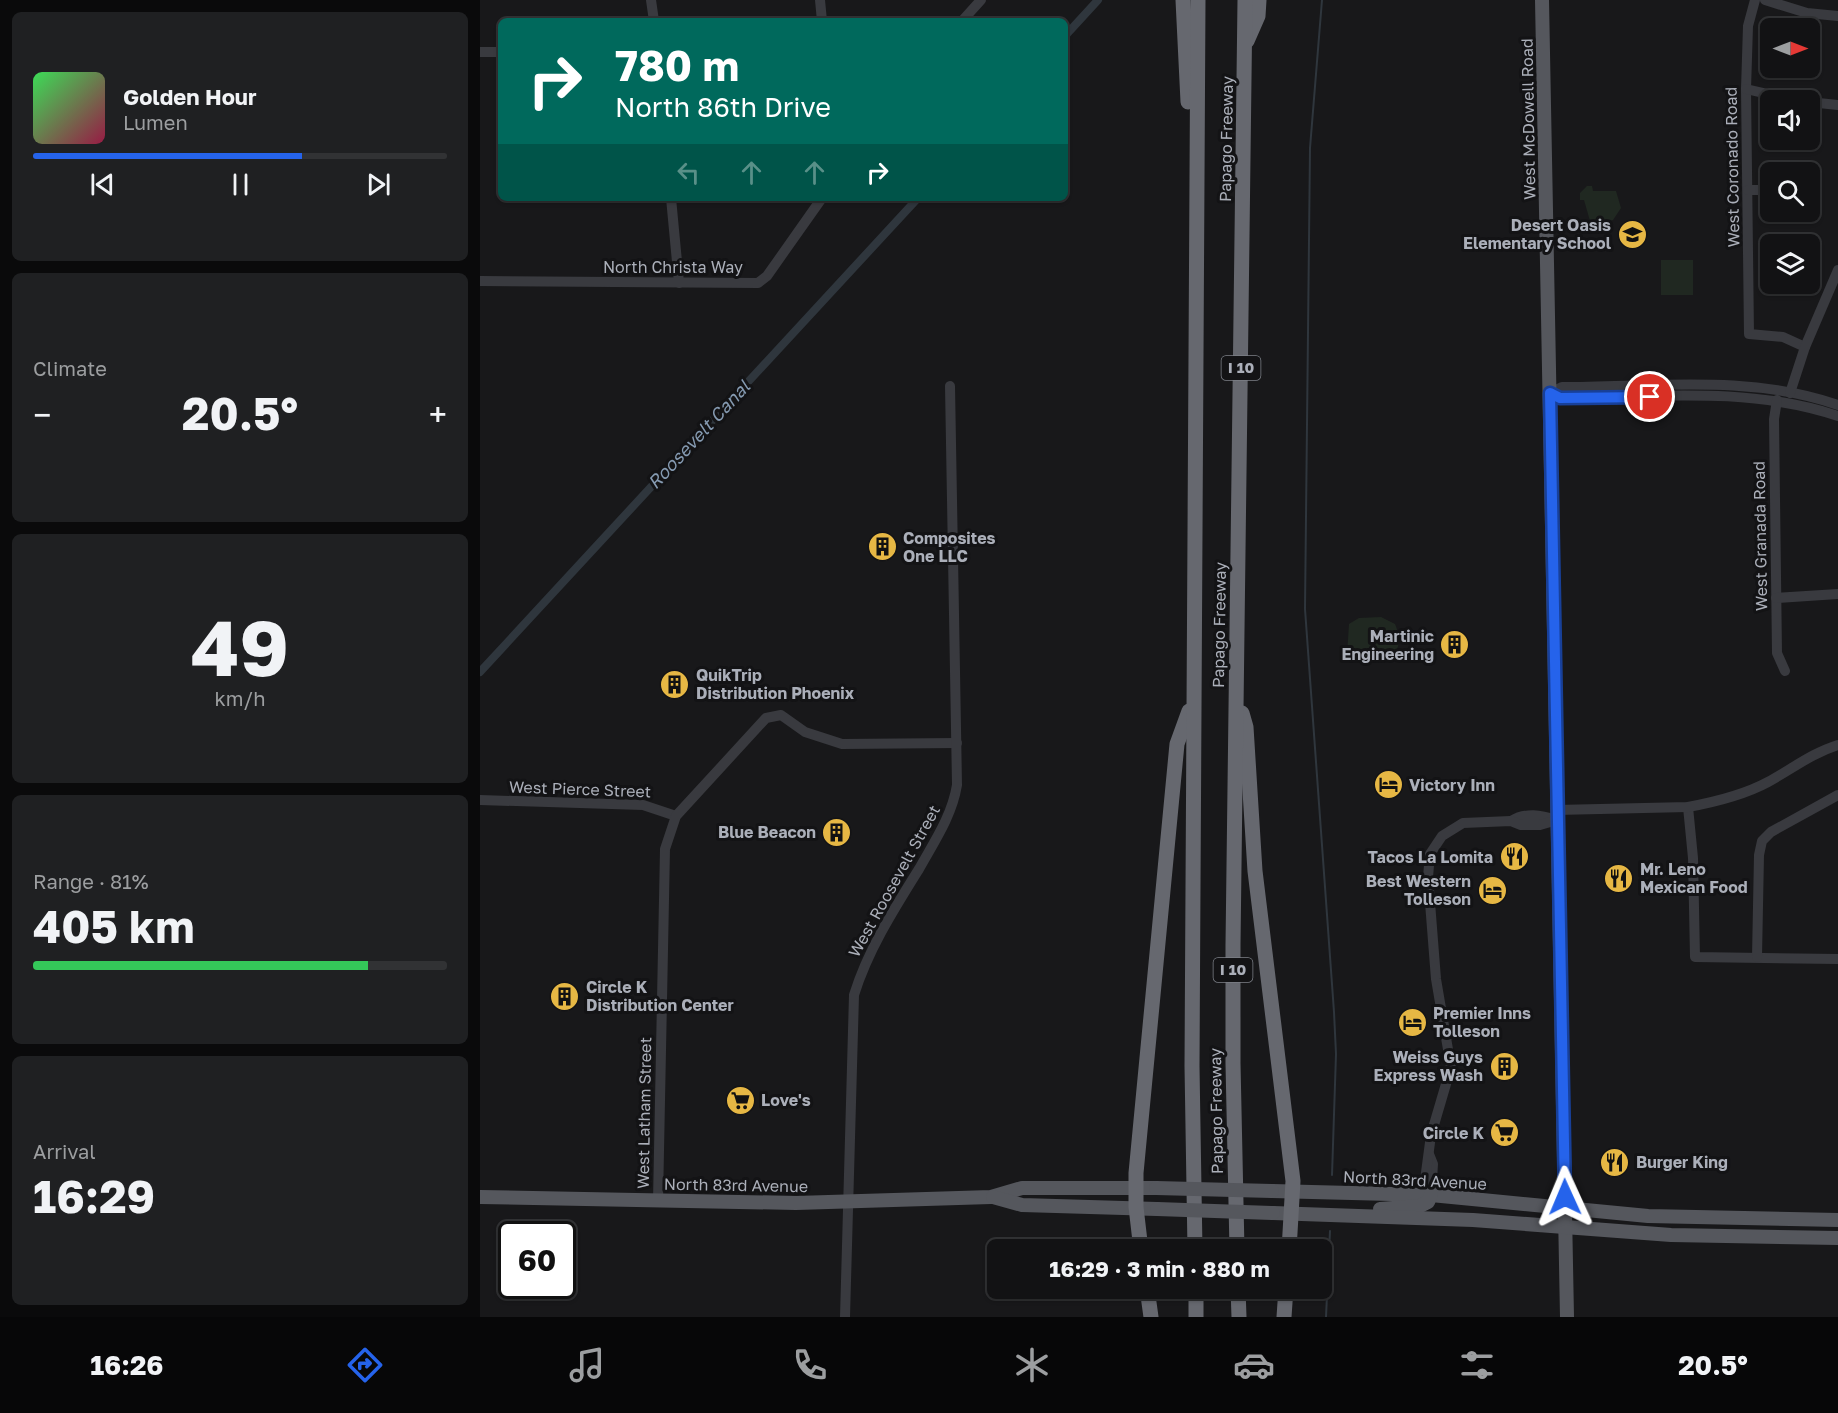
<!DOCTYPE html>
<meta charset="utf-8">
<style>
body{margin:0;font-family:"Golos Text",sans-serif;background:#1f2022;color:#f1f3f6;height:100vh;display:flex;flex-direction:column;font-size:22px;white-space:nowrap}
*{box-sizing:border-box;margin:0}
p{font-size:20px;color:#9c9ea0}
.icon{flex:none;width:33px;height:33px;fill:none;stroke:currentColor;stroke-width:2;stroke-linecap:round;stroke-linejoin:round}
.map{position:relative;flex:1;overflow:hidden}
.drawer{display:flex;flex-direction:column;gap:12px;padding:12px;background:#0a0a0b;width:480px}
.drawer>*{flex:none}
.guide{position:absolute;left:18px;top:18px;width:570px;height:183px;border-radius:9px;box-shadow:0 2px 4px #0004,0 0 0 2px #313234;background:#00695c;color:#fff;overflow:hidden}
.needle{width:39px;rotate:90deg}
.controls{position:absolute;left:1280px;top:18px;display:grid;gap:12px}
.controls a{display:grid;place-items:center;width:60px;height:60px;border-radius:9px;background:#121214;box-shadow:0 2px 4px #0004,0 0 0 2px #313234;font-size:30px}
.speed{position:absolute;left:18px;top:1221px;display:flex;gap:12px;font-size:30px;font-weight:700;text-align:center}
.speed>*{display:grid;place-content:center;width:78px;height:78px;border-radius:50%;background:#121214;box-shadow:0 2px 4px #0004,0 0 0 2px #313234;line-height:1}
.speed .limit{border:3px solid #111;border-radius:9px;background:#fff;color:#111}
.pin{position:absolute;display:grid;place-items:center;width:51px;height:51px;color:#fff;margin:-26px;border:3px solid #fff;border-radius:50%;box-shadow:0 2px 6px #0007}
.me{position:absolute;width:66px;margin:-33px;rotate:359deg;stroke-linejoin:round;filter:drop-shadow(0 0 4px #0008)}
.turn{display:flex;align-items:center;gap:21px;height:126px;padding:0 18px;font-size:27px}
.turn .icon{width:78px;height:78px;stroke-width:2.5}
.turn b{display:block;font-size:42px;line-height:51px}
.lanes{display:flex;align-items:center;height:57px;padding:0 18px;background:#0003;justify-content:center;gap:30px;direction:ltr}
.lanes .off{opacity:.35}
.big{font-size:45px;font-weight:700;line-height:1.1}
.drawer .widget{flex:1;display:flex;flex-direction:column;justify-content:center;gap:9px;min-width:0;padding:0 21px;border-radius:9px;background:#1f2022}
.drawer .dial{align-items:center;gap:0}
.dial b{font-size:78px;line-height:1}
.song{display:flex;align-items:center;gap:18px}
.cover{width:72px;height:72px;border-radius:9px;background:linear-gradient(135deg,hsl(130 70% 55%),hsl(340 70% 35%))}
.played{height:6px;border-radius:3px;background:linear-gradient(90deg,#2563eb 65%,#313234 65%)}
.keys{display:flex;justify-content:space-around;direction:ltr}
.heat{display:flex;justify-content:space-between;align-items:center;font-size:33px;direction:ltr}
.charge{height:9px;border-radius:4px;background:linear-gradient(90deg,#34c759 81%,#313234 0)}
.trip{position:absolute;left:507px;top:1239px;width:345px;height:60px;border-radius:9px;background:#121214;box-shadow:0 2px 4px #0004,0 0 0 2px #313234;font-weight:700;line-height:60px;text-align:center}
.dock{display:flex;height:96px;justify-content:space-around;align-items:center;background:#070708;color:#9c9ea0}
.dock .icon{width:42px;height:42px}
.dock .on{color:#2563eb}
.dock b{font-size:27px;color:#f1f3f6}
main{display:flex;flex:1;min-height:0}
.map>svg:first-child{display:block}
.green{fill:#202821}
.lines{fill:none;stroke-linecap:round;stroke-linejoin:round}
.stream{stroke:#2f363d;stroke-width:2}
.canal{stroke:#2f363d;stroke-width:8}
.minor{stroke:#393a3f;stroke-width:10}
.major{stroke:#55575d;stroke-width:14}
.highway{stroke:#66686f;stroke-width:15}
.major-bridge{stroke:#55575d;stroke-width:14}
.route-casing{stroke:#184099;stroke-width:15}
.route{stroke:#2563eb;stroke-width:10}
.labels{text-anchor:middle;stroke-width:6;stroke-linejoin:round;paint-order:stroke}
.shield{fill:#131315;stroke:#7d8088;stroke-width:1.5}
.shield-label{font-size:15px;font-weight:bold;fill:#abafb9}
.street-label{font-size:16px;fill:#abafb9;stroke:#131315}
.poi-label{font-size:16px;font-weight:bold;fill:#abafb9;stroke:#131315;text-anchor:start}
.water-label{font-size:18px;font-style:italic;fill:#859ab1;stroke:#131315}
</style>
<main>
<section class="drawer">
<div class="widget">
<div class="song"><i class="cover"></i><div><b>Golden Hour</b><p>Lumen</p></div></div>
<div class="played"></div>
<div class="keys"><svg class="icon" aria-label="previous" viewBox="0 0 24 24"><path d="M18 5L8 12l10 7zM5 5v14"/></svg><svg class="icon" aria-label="pause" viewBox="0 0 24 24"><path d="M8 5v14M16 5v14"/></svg><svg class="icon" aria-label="next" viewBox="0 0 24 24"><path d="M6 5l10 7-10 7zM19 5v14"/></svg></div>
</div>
<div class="widget"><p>Climate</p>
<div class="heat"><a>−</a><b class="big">20.5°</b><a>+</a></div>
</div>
<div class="widget dial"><b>49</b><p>km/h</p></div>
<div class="widget"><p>Range · 81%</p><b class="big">405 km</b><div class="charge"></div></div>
<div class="widget"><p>Arrival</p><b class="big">16:29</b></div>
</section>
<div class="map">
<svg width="1358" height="1317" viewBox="0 0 1358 1317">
<rect width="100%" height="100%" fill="#18181a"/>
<g class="green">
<polygon points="1107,186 1112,186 1113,191 1136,191 1141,208 1133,220 1117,224 1110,221 1104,200 1100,200 1100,193"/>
<rect x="1181" y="260" width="32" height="35"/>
<path d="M901,617L915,624C930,661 899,660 873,662L867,655L869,624L879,618Z"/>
</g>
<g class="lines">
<g class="stream">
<polyline points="842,0 830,148 825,609 854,1012 856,1054 852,1175"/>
<polyline points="846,1317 850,1231"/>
</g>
<g class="canal">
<polyline points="585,36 618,0"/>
<polyline points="0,672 438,198"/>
</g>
<g class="minor">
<polyline points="171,0 174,21"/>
<polyline points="340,0 342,21"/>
<polyline points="1275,0 1268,26 1266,89 1269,334 1303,337 1325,347"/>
<polyline points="1285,0 1327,13 1358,16"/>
<polyline points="482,21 501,0"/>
<polyline points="0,52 21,52"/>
<polyline points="1266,89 1314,100"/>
<polyline points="1329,102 1358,105"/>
<polyline points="1268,190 1290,190"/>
<polyline points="191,198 199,283"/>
<polyline points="0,281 278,283 287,276 342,198"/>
<path d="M1070,393L1082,387C1174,387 1270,374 1358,405"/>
<path d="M1070,393L1080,398C1173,397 1269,386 1358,416"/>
<polyline points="1310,393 1325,347 1358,270"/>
<polyline points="1297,400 1294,419 1297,653 1305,671"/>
<polyline points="1296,598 1358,594"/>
<polyline points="0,800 163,805 196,816"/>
<polyline points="1208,807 1213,858 1215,957 1358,959"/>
<path d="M1076,810L1208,807C1235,802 1264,795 1288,782C1312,769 1332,753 1358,745"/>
<path d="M1031,821C1046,812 1061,815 1077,820"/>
<polyline points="1277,957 1279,855 1282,841 1291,832 1358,795"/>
<polyline points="949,1154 953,1164 951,1195"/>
<polyline points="943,1195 951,1135 971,1067 956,979 948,877 950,854 962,836 983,823 1031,821 1041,825 1060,825 1077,820"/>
<polyline points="178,1201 185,849 196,816 286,718 301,715 325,732 362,744 477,743"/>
<path d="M365,1317L374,995C388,950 414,909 439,869C454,842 472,816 477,785L470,386"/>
</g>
<g class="major">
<polyline points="1062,0 1087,1317"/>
<polyline points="792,1191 951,1195 1168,1216 1358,1220"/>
<polyline points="0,1197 316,1203 511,1197 542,1188 676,1188"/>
<polyline points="513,1197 542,1205 677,1209"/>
<polyline points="900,1209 940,1206 948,1202 951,1195"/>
<polyline points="793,1213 993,1220 1191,1235 1358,1238"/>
</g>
<g class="highway">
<polyline points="703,0 708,102"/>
<polyline points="767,41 778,16 779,0"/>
<polyline points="762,713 766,727 775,871 813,1181 809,1250"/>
<polyline points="661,1250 656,1207 656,1173 697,744 709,711"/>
<polyline points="715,1250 712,1066 718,0"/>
<polyline points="757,1250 753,1063 753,945 765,0"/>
<polyline points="667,1288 671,1317"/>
<polyline points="716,1288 716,1317"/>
<polyline points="758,1288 759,1317"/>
<polyline points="804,1317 806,1288"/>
</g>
<g class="major-bridge">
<polyline points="676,1188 792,1191"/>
<polyline points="677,1209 793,1213"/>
</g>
</g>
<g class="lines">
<defs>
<polyline id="route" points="1085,1197 1070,393 1080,398 1170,397"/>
</defs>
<use href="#route" class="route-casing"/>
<use href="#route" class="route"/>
</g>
<defs>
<symbol id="school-disc" viewBox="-11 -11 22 22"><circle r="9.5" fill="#e6b744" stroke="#131315"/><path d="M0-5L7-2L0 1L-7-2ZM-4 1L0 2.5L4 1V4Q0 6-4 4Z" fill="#111"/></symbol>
<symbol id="building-disc" viewBox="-11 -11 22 22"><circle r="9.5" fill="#e6b744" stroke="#131315"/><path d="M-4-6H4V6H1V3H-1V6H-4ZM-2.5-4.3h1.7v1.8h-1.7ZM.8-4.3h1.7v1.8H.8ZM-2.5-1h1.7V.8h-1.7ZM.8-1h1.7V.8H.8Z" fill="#111"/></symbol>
<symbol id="hotel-disc" viewBox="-11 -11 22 22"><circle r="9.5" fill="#e6b744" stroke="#131315"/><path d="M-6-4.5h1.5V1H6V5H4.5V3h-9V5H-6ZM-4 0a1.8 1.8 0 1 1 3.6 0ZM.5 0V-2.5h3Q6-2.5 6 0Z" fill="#111"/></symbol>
<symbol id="restaurant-disc" viewBox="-11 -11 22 22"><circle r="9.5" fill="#e6b744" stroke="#131315"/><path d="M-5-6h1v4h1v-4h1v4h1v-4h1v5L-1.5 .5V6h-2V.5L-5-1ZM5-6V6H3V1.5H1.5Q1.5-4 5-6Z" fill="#111"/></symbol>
<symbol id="supermarket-disc" viewBox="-11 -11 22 22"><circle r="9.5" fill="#e6b744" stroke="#131315"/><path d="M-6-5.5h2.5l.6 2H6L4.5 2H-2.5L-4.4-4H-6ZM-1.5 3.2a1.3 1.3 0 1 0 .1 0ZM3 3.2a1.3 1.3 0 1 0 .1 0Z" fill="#111"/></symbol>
</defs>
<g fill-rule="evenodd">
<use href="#school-disc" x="1136" y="218" width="33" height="33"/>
<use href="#building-disc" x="386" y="530" width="33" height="33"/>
<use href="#building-disc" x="958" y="628" width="33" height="33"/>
<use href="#building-disc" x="178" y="668" width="33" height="33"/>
<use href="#hotel-disc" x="892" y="768" width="33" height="33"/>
<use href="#building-disc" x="340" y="816" width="33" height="33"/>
<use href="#restaurant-disc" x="1018" y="840" width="33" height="33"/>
<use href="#restaurant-disc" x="1122" y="862" width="33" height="33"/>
<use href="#hotel-disc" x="996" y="874" width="33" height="33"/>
<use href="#building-disc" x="68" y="980" width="33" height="33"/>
<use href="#hotel-disc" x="916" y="1006" width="33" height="33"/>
<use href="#building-disc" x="1008" y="1050" width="33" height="33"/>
<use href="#supermarket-disc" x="244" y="1084" width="33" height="33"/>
<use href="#supermarket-disc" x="1008" y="1116" width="33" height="33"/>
<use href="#restaurant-disc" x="1118" y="1146" width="33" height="33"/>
</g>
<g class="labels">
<g class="shield">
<rect x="741.5" y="356" width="39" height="24" rx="4.5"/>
<rect x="733.5" y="958" width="39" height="24" rx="4.5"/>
</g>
<g class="shield-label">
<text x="761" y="373">I 10</text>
<text x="753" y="975">I 10</text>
</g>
<g class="street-label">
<text transform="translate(1048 119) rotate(-91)" y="6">West McDowell Road</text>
<text transform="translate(746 139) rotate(-89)" y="6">Papago Freeway</text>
<text transform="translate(1252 167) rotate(-91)" y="6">West Coronado Road</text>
<text x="193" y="273">North Christa Way</text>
<text transform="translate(1280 536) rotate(-91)" y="6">West Granada Road</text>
<text transform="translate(739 625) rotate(-89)" y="6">Papago Freeway</text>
<text transform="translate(100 789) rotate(2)" y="6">West Pierce Street</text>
<text transform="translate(414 881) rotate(-61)" y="6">West Roosevelt Street</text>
<text transform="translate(736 1111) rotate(-91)" y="6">Papago Freeway</text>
<text transform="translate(164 1113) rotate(-89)" y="6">West Latham Street</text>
<text transform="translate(935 1180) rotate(3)" y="6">North 83rd Avenue</text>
<text transform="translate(256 1185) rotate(1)" y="6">North 83rd Avenue</text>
</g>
<g class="poi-label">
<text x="1131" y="231" text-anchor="end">Desert Oasis<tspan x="1131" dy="18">Elementary School</tspan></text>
<text x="423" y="544">Composites<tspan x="423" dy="18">One LLC</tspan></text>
<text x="954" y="642" text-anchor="end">Martinic<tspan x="954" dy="18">Engineering</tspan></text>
<text x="216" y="681">QuikTrip<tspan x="216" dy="18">Distribution Phoenix</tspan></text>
<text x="929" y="791">Victory Inn</text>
<text x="336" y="838" text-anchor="end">Blue Beacon</text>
<text x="1013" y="863" text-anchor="end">Tacos La Lomita</text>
<text x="1160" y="875">Mr. Leno<tspan x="1160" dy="18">Mexican Food</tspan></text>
<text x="991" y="887" text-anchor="end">Best Western<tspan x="991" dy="18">Tolleson</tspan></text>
<text x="106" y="993">Circle K<tspan x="106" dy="18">Distribution Center</tspan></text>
<text x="953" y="1019">Premier Inns<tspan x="953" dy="18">Tolleson</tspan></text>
<text x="1003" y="1063" text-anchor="end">Weiss Guys<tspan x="1003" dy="18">Express Wash</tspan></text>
<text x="281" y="1106">Love's</text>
<text x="1004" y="1139" text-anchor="end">Circle K</text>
<text x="1156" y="1168">Burger King</text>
</g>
<g class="water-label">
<text transform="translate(219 435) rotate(-47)" y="6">Roosevelt Canal</text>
</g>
</g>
</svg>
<div class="controls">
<a><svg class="needle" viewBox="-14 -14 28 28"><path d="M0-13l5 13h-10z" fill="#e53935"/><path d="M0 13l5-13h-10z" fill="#9c9ea0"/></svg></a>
<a><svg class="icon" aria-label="sound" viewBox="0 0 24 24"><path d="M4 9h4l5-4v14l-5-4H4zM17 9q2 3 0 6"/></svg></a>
<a><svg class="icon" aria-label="search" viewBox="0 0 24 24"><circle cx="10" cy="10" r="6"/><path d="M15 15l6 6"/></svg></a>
<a><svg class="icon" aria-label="layers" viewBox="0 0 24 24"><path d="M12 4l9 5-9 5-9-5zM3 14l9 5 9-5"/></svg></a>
</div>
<div class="speed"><div class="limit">60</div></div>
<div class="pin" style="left:1170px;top:397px;background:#d93025"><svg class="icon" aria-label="arrive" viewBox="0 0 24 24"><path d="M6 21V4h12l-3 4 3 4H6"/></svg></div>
<svg class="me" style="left:1085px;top:1197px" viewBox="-20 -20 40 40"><path d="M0-17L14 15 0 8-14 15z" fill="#2563eb" stroke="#fff" stroke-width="4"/></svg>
<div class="trip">16:29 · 3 min · 880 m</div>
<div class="guide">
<div class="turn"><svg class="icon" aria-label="right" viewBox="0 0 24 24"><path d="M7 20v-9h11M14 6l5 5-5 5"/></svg><div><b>780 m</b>North 86th Drive</div></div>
<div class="lanes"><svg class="icon off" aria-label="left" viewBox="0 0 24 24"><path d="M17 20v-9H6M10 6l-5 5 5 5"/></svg><svg class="icon off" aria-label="ahead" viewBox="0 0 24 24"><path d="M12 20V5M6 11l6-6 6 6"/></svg><svg class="icon off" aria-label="ahead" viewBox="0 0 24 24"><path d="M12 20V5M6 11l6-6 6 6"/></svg><svg class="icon" aria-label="right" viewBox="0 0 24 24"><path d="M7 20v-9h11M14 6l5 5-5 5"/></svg></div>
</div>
</div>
</main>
<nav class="dock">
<b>16:26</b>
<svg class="icon on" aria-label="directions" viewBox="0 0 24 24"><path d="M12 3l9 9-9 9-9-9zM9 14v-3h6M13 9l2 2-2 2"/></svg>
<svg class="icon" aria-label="music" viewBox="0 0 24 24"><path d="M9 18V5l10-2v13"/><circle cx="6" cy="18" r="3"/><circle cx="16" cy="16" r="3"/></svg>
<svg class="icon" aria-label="phone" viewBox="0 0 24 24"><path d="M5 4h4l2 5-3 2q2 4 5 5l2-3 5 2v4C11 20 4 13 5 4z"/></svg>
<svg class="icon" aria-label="climate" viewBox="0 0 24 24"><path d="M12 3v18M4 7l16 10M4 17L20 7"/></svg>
<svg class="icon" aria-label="car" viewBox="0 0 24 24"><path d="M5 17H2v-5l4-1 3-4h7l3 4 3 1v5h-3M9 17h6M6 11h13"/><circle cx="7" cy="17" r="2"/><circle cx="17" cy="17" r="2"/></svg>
<svg class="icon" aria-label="filters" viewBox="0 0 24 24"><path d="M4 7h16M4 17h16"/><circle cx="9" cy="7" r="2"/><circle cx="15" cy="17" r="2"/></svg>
<b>20.5°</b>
</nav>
